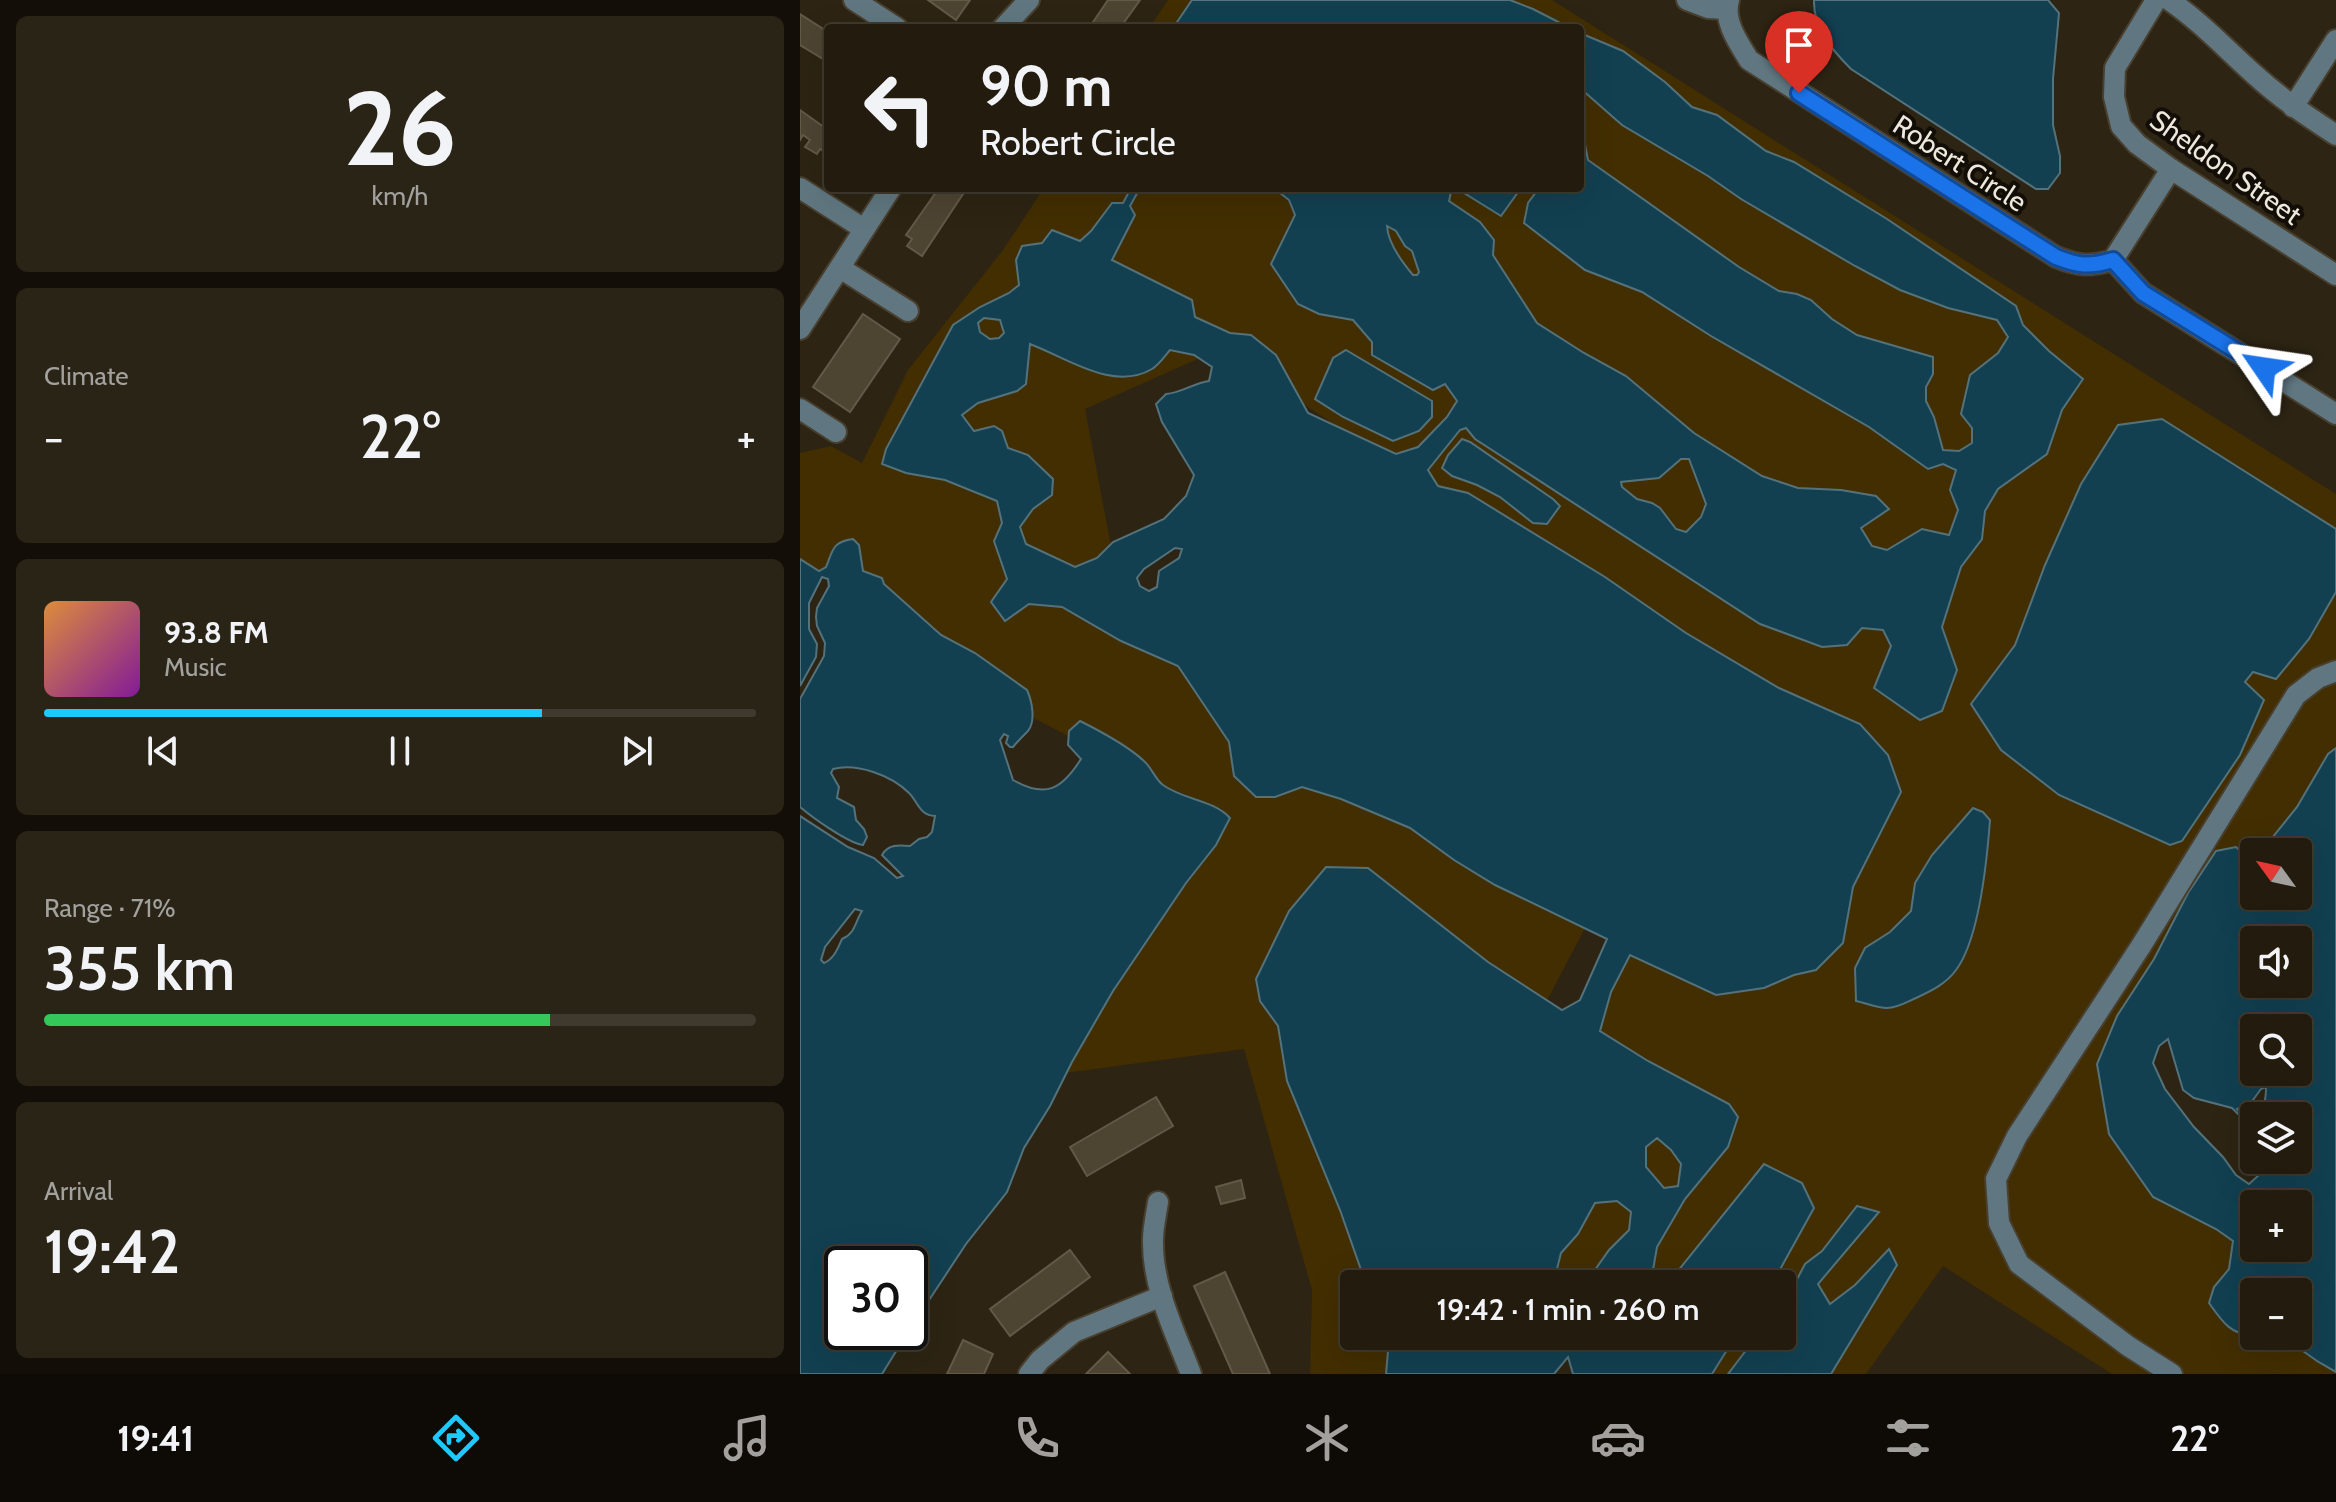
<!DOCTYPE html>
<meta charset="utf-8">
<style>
body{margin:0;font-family:Cabin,sans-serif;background:#2a2417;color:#f1f3f6;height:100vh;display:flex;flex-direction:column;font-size:30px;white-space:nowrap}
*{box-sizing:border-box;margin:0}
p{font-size:26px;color:#a2a19e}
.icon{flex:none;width:44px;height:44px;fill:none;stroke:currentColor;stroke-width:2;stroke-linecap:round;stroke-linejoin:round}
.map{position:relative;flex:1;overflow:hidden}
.sheet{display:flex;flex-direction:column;gap:16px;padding:16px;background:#130f08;width:800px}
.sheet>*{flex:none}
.hud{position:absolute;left:24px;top:24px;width:760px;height:168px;border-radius:8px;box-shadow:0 8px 32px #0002,0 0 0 2px #3f392e;background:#221b0e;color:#f1f3f6;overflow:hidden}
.needle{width:52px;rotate:303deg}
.buttons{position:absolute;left:1440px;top:838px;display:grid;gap:16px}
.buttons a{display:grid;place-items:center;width:72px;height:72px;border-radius:8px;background:#221b0e;box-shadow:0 8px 32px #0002,0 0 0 2px #3f392e;font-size:40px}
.speed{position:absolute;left:24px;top:1246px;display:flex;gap:16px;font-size:40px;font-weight:700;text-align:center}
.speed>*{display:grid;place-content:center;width:104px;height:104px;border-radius:50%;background:#221b0e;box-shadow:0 8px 32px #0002,0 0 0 2px #3f392e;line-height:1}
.speed .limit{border:4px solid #111;border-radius:12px;background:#fff;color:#111}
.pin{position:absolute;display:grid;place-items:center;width:68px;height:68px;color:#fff;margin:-82px -34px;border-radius:50% 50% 50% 0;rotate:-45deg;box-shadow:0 0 8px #0007}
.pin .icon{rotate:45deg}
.me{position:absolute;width:88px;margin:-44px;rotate:302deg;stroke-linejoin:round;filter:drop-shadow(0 0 6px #0008)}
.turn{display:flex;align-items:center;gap:28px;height:168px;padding:0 24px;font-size:36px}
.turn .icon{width:104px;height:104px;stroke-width:2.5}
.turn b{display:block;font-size:56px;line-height:68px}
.big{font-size:60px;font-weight:600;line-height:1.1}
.sheet .widget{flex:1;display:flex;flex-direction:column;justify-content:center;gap:12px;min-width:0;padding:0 28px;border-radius:12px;background:#2a2417}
.sheet .dial{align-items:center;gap:0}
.dial b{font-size:104px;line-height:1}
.song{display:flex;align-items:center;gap:24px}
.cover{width:96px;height:96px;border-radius:12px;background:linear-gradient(135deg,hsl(30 70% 55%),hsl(290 70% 35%))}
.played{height:8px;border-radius:4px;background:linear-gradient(90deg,#1ec9fd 70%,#3f392e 70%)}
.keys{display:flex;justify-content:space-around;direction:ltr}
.heat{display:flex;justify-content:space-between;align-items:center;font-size:44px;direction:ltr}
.charge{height:12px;border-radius:6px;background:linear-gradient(90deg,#34c759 71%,#3f392e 0)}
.trip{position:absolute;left:540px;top:1270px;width:456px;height:80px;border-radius:8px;background:#221b0e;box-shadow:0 8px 32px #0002,0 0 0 2px #3f392e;font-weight:600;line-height:80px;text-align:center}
.tabs{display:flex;height:128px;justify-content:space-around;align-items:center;background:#0e0b06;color:#a2a19e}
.tabs .icon{width:56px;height:56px}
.tabs .on{color:#1ec9fd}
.tabs b{font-size:36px;color:#f1f3f6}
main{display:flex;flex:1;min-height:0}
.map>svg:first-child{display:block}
.green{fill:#422e00}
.water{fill:#124051;stroke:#54727b;stroke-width:2;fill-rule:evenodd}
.building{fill:#4e4432;stroke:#635947;stroke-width:2}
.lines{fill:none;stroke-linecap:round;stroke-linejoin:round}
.minor-casing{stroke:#483f2f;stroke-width:24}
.minor{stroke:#607781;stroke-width:20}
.route-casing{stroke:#114b97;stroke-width:20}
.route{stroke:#1a73e8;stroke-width:14}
.labels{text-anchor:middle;stroke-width:8;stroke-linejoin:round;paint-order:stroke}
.street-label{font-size:28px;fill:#ede7dc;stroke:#120e07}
</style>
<main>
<section class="sheet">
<div class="widget dial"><b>26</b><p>km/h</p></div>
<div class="widget"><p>Climate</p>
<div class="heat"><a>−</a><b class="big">22°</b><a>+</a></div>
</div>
<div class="widget">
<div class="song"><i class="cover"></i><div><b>93.8 FM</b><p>Music</p></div></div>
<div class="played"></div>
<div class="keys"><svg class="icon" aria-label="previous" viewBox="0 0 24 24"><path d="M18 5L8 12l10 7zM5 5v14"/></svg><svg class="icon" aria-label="pause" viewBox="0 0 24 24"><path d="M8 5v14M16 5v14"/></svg><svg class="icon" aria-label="next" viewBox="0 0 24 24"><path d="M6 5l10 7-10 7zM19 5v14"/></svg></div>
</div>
<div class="widget"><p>Range · 71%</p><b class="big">355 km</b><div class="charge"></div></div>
<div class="widget"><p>Arrival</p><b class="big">19:42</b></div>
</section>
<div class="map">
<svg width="1536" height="1374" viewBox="0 0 1536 1374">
<rect width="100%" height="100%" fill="#2d2413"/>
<g class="green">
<polygon points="368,0 752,0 1536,494 1536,541 1420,691 1536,557 1536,828 1498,852 1454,852 1454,885 1313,1063 1451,1239 1454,1336 1498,1336 1536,1353 1536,1374 1312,1374 1143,1266 1066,1374 1021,1374 982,1332 982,1284 744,1284 799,1032 811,992 830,955 1052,871 1090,792 420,349 285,409 322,603 798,903 599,1284 554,1284 554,1336 620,1336 635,1374 510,1374 512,1290 444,1049 235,1077 422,809 362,785 222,712 42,568 0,575 0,453 31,446 62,463 108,370 203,250 244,188 780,188 780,28 349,28"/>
<polygon points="921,1336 979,1336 951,1374 896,1374"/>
</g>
<g class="water">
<polygon points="392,0 710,0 733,9 770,28 373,28"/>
<path d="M1014,0H1248L1259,13L1253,79V125L1260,156V173L1248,189H1236L1051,69C1032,50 1013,28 1014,0Z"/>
<path d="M780,33L823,51L865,82L892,107L917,115L966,151L994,162L1087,219L1216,306L1223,325L1249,351L1283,379L1262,410L1247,454L1198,489L1185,511L1182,539L1161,567L1142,627L1157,670L1142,711L1120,720L1074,688L1091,646L1083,630L1062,628L1047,645L1022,647L960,624L675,439L666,428L660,430L628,470L638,486L668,493L805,577L886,633L979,688L1060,724L1088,755L1101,792L1053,887L1043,943L1016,970L994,975L964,988L916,995L830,955L811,992L800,1031L848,1061L929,1104L938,1117L928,1147L885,1199L857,1247L853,1270L873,1277L964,1164L1002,1183L1014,1208L972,1284H785L809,1250L829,1230L831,1212L817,1201L795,1203L778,1234L761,1253L755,1277L759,1284H566L540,1210L487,1081L478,1026L460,1001L456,979L489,911L526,867L568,868L688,962L762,1010L780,1000L807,939L695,885L654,860L610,828L541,799L502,787L475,797H456L434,776L429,742L378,666L321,641L262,607L229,604L205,621L191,602L207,579L194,541L202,523L197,501L145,480L106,473L82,464L86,449L153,325L180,307L209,293L219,285L216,260L222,246L242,243L252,230L280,241L291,231L312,203H323L331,188H340L330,206L335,215L312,260L392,300L395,317L430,333L451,335L476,355L508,413L596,454L618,447L647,417L657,401L645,384L633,390L572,355V342L553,320L519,314L498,304L471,264L495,215L489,200L475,189L652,188L649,201L680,222L694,240L693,255L737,323L784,353L826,376L894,433L962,476L998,488L1041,490L1076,496L1089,509L1061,528L1072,546L1087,550L1122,529L1149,535L1158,510L1150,490L1156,470L1143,464L1128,469L1069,427L911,336L842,292L785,270L724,223L728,203L739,188H780V119L788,160L939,267L979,291L997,294L1011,300L1032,319L1057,335L1133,357V374L1126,387V401L1134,417L1143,450L1159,451L1172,443V428L1161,414L1170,375L1198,353L1208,337L1197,320L1148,308L1100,290L1055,266L941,199L908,176L822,125L780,88ZM587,226L596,231L605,246L612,251L619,272L617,275H613C602,262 588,243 587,226ZM184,318L200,320L204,333L199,338L190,339L180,332L178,323ZM230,344C267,358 313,392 352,369C359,365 365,356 370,350L394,355L412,367L409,381C394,383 381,393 366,394L356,404L362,422L394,475L386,496L364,519L313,542L297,558L275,567L226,544L220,527L233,509L252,495L253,479L228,455L208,448L202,431L194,426L174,431L162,415L178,403L217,391L226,384ZM881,459H889L906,504L901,517L886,532L876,529L860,508L852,503L837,499L822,487L821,482L859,478ZM375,548L382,549L379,558L359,571L357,587L349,591L340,586L337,578L344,569ZM857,1138L871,1150L881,1164L878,1186L864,1188L846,1167V1147Z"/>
<polygon points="656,188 721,188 701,216"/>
<polygon points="546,350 632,401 632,417 619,431 593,441 543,417 515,399 533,358"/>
<polygon points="1362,419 1536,529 1536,592 1509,639 1476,679 1453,672 1445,682 1464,700 1440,755 1382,841 1370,845 1259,795 1201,750 1171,704 1215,645 1245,565 1281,484 1318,425"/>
<polygon points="662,439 670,442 753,499 760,506 747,524 733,523 700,497 677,485 652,476 642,468 648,455"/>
<path d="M53,539L59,545L63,571L82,578L84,584L141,635L175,653L227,690C232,701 236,721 228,731C223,736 218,741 213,747H210L206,743L208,736L204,734L200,740L213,780C246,799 262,789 281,759L268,745L269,731L280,721C300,731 328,746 344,761C352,768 355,779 363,785C384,800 414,800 430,818L416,845L386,883L313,991L272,1062L250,1106L224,1148L207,1192L166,1244L110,1329V1264H42V1332H108L82,1374H0V816L48,847L74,858L97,878L103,876L82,855C88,844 99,845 110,846L119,839L127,837L132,832L135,816C120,816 118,802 109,793C91,775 57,763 33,769L31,773L39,787L37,798L54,807L56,820L64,829L67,837L63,845C48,843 13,818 0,807V699L24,656L25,643L17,626L16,617L17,608L29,586L28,579L22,577L9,603V629L17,644L16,657L0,686V559L19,571L26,567C33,550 32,542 53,539ZM55,909L62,911C55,922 55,934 42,939C38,948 34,959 24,963L21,960L25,947Z"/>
<path d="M1536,748V1372L1517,1361L1482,1336H1498V1292H1454V1335C1431,1336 1421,1320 1409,1303L1414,1287L1429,1269L1433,1241L1416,1229L1353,1197L1309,1134L1297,1064L1317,1016L1354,959L1388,893L1416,851L1436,847C1455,863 1454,872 1454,896H1498V852H1463L1464,848L1497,807L1528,754ZM1498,940V984H1454V940ZM1498,1028V1072H1454V1028ZM1368,1039L1383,1090L1394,1098L1432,1108L1447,1123L1442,1153L1459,1175L1449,1184L1436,1175L1423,1157L1394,1127L1365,1089L1353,1063L1359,1046ZM1466,1087C1466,1098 1465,1110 1454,1116H1498V1160H1454V1116L1446,1121L1437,1109L1450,1104L1461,1089ZM1454,1204H1498V1248H1454Z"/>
<path d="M1173,808L1183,812L1190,820C1187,860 1180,938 1156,970C1146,984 1131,991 1116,998C1107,1002 1097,1008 1087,1008C1077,1008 1066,1003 1056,1001L1055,968L1065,948L1090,932L1111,911L1115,883L1132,855Z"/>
<polygon points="1057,1206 1079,1212 1018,1284 1030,1304 1055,1285 1089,1249 1097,1265 1031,1374 928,1374 957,1336 982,1336 982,1286 993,1287 1005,1264 1022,1251"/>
<polygon points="584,1336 940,1336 927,1350 912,1374 773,1374 768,1357 754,1374 586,1374 588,1351"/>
</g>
<g class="building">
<polygon points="128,0 170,0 156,20"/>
<polygon points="308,0 340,0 320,28 289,28"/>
<polygon points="0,14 28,32 28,62 0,45"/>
<polygon points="0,110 28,130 28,154 20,149 17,154 5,147 10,140 3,135 0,140"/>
<polygon points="139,188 167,188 122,256 107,246 112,239 106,235"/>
<polygon points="63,314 100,339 50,412 13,387"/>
<polygon points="356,1097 373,1126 287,1176 270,1147"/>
<polygon points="441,1180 445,1198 421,1204 416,1187"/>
<polygon points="270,1250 290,1277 210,1336 190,1309"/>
<polygon points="425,1272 470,1374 433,1374 394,1286"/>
<polygon points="163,1340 193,1354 184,1374 147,1374"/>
<polygon points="308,1352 330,1374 286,1374"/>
</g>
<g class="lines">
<defs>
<g id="minor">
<polyline points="54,0 97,28"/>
<polyline points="887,0 908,8 926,9"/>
<path d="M929,0C923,21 938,42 949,60L1256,257C1279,266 1289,267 1313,260L1371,169"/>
<polyline points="1356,0 1315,68 1314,97 1321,126 1337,144 1371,169 1536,275"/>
<path d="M1369,0C1401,22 1426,49 1455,75C1480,98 1507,116 1536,135"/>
<polyline points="203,28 229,0"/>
<polyline points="1493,107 1536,40"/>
<polyline points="0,188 64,229"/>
<polyline points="1313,260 1343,293 1536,414"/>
<polyline points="40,268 108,311"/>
<polyline points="0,329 91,188"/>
<polyline points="0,409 36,432"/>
<path d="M358,1202C356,1215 353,1228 353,1240C352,1287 375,1332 391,1374"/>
<polyline points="229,1374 240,1360 274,1332 362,1296"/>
<polyline points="1372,1374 1328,1346 1219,1264 1199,1223 1196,1179 1217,1136 1341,946 1496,695 1518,678 1536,671"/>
</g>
</defs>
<use href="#minor" class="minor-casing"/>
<use href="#minor" class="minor"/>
</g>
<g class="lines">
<defs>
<path id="route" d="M999,93L1256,257C1279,266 1289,267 1313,260L1343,293L1464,368"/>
</defs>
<use href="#route" class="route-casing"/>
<use href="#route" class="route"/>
</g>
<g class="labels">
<g class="street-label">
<text transform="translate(1160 163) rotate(33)" y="10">Robert Circle</text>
<text transform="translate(1426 167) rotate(35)" y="10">Sheldon Street</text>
</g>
</g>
</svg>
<div class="buttons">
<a><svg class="needle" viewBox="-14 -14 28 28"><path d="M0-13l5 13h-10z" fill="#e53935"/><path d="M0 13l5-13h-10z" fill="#a2a19e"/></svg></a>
<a><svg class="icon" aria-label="sound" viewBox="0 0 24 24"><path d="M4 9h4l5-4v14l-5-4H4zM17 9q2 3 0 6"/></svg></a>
<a><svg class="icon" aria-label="search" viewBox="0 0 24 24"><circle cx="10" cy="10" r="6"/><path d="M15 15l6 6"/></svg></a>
<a><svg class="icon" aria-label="layers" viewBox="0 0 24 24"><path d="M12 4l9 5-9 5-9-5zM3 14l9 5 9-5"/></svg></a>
<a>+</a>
<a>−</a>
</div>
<div class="speed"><div class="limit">30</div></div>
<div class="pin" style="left:999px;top:93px;background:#d93025"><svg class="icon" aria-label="arrive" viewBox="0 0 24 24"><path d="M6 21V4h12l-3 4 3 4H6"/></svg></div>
<svg class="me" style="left:1464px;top:368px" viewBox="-20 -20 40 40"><path d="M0-17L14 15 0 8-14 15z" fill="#1a73e8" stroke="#fff" stroke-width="4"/></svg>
<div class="trip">19:42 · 1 min · 260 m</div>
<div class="hud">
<div class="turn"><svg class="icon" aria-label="left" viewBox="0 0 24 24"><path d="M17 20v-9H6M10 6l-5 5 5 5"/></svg><div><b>90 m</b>Robert Circle</div></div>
</div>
</div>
</main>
<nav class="tabs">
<b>19:41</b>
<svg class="icon on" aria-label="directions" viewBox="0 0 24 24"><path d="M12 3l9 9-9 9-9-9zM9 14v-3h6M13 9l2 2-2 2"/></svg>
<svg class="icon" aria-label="music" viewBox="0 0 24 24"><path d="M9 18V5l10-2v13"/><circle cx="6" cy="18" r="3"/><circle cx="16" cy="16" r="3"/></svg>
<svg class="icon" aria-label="phone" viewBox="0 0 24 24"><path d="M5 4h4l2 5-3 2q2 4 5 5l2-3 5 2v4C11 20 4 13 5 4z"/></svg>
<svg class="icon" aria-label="climate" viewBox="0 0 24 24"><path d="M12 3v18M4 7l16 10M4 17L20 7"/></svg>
<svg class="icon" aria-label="car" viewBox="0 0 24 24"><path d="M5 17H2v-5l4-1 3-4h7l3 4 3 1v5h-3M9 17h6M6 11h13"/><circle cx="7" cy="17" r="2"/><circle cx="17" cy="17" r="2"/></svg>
<svg class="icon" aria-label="filters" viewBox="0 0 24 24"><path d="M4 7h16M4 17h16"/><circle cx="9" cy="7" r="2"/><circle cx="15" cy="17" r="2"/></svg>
<b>22°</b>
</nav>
